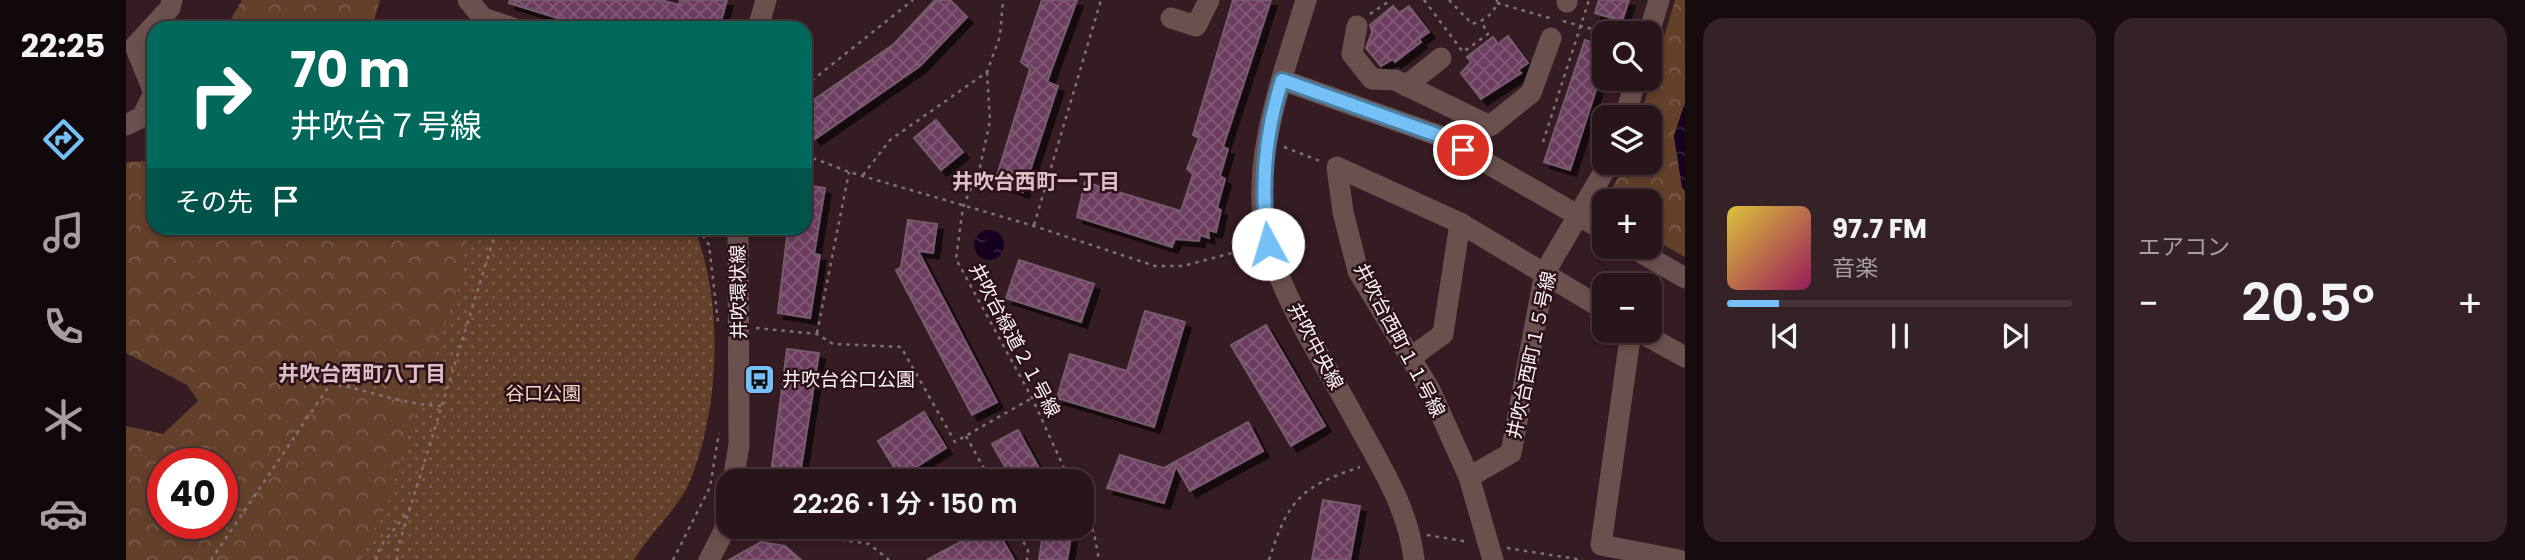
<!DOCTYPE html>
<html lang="ja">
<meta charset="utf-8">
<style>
body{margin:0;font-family:Poppins,"Noto Sans JP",sans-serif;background:#342227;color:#f1f3f6;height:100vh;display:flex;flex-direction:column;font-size:26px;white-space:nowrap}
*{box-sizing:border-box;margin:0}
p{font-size:23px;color:#a59fa2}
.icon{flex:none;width:38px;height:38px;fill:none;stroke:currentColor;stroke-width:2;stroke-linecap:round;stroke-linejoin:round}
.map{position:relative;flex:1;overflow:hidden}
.side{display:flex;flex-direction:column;gap:18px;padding:18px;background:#160c0e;width:840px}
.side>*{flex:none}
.guide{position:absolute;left:21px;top:21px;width:665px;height:214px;border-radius:21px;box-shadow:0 4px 10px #0003,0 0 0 2px #443439;background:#00695c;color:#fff;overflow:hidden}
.fabs{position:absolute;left:1466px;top:21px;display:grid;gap:14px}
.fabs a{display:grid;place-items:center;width:70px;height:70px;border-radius:14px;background:#28151a;box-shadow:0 4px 10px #0003,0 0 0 2px #443439;font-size:35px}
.speed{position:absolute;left:21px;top:448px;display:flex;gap:14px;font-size:35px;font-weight:700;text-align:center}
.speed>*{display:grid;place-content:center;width:91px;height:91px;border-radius:50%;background:#28151a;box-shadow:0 4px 10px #0003,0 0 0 2px #443439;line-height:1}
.speed .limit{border:10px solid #d22;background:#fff;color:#111}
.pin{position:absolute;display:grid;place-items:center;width:60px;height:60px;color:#fff;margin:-30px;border:4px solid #fff;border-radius:50%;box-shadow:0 2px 7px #0007}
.me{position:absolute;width:77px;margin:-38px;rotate:354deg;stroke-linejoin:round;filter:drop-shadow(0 0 5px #0008)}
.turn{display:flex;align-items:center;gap:24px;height:147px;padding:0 28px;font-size:32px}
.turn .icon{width:91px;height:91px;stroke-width:2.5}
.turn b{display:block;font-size:49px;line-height:60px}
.then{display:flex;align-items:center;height:66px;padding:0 28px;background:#0003;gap:14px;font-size:26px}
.big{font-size:52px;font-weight:600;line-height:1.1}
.side .tile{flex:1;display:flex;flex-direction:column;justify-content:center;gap:10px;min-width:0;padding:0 24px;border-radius:21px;background:#342227}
.song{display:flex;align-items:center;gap:21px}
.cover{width:84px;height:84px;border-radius:10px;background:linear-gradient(135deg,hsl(50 70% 55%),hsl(330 70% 35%))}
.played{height:7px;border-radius:4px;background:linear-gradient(90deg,#75c0f6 15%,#443439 15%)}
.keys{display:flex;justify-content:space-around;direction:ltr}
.heat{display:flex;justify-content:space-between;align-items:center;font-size:38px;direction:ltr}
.side .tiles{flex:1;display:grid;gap:18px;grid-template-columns:repeat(2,1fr)}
.trip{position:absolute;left:590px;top:469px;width:378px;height:70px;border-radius:21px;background:#28151a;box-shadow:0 4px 10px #0003,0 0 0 2px #443439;font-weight:600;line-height:70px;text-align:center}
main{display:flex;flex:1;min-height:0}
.menu{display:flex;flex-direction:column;width:126px;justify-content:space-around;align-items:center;background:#10080a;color:#a59fa2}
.menu .icon{width:49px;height:49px}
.menu .current{color:#75c0f6}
.menu b{font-size:32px;color:#f1f3f6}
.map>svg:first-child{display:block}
.grass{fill:url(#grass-dots)}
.forest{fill:url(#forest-crowns);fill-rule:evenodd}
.water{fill:url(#water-ripples)}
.building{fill:url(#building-cross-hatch);stroke:#765c6d;stroke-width:2;filter:url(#shadow)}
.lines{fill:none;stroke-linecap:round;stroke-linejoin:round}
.path{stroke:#836f74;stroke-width:2.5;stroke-dasharray:3.5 5;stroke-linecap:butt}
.minor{stroke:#6b514d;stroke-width:21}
.route-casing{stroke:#4c7da0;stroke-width:18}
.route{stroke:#75c0f6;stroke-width:12}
.labels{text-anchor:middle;stroke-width:5;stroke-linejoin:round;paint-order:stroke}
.street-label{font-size:19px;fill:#fdf2f4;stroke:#2b1219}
.poi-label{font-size:19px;fill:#fdf2f4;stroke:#2b1219;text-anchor:start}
.park-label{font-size:19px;fill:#f8d9c6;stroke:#2b1219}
.neighbourhood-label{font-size:21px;font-weight:bold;fill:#dfbdc4;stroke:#2b1219}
</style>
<main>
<nav class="menu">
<b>22:25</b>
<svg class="icon current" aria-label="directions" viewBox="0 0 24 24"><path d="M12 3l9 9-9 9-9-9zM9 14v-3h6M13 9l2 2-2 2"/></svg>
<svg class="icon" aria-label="music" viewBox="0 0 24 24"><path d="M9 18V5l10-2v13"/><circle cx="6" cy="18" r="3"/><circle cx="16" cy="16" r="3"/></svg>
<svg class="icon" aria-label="phone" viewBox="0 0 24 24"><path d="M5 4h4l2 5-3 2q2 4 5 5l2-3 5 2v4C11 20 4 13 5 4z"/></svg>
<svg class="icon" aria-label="climate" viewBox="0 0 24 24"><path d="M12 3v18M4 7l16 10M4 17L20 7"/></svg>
<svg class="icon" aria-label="car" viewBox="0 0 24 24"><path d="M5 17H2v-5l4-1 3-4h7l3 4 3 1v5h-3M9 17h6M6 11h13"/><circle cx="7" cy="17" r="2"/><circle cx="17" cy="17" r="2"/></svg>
</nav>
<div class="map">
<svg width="1559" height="560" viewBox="0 0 1559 560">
<defs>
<pattern id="grass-dots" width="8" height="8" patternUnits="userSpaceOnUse" patternTransform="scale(1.75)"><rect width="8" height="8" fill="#634029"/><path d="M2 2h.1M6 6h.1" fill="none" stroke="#7a5c49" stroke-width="1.8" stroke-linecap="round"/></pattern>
<pattern id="forest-crowns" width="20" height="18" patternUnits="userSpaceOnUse" patternTransform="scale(1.75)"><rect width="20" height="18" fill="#634029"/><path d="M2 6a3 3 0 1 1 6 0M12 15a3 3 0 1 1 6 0" fill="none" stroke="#7a5c49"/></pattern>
<pattern id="water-ripples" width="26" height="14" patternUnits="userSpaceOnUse" patternTransform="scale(1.75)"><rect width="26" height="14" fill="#160020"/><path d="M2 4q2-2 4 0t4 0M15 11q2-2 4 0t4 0" fill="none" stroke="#392641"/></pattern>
<pattern id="building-cross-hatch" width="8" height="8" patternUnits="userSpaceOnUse" patternTransform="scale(1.75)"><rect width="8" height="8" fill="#6c3e5e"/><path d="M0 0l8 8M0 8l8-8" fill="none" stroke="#825a76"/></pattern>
<filter id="shadow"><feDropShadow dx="6" dy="6" stdDeviation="0" flood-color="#0009"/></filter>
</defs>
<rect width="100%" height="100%" fill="#351c22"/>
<path class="grass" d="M341,228H568C598,301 594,408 564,481C553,508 523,534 508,560H132L300,269Z"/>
<g class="forest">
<polygon points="116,0 254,0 246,28 100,28"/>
<polygon points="1549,0 1559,0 1559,103 1548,136 1556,187 1559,191 1559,257 1524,237 1524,201 1479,201 1500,163 1524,163 1524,117 1514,117"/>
<path d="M23,161L28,162V228H340L333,288L299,377L264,497L233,560H0V426L37,434L72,401L61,385L0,353V162ZM37,464H96V523H37Z"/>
</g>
<g class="water">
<polygon points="1559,103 1559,191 1556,187 1548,136"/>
<circle cx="863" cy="245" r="15"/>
</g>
<g class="building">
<polygon points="384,0 535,0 553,5 554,0 601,0 593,28 464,28 383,3"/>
<polygon points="809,0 824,0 841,17 794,66 689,139 679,124 679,106 768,44"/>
<polygon points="916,0 951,0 921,82 932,86 897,192 869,182 904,69 895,62"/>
<polygon points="1107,0 1145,0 1097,147 1102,149 1094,176 1099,179 1091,208 1095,210 1090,232 1082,230 1083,238 1074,235 1073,241 1049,239 1046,247 951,217 959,182 1055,211 1067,174 1061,169 1073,138 1067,135"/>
<polygon points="1473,0 1503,0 1496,21 1469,13"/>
<polygon points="1267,6 1273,13 1283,6 1303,32 1293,39 1295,42 1269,62 1267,59 1255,66 1240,48 1246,32 1244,25"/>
<polygon points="1382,36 1402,63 1392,70 1395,73 1355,99 1335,73 1345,62 1341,57 1367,37 1372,44"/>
<polygon points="1459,40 1479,48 1479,62 1444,170 1418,162"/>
<polygon points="810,120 837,152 815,170 788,138"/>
<polygon points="679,185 699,188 688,254 694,255 684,318 652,313 662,228 679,228"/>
<polygon points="782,220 811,224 807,253 792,251 871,402 846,415 770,270 775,267"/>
<polygon points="893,260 968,284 955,322 880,298"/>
<polygon points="1019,311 1059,322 1028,427 931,398 944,354 1001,371"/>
<polygon points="1140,325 1199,426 1165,446 1105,345"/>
<polygon points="661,349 693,353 673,481 644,481"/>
<polygon points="798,412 820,448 774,477 752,441"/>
<polygon points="1122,422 1137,451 1064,491 1050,466 1038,503 981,488 994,455 1038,468"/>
<polygon points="892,430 920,481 887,481 866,444"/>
<polygon points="1197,500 1234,506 1224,560 1186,560"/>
<polygon points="862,527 869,527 888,560 801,560"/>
<polygon points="917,533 945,537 941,560 913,560"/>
<polygon points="635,542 659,546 675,560 603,560"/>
</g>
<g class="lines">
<g class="path">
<polyline points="1298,0 1337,52 1362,34 1355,21"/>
<path d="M1323,0L1346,24C1358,21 1370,13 1371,0"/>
<polyline points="1371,3 1427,19"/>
<polyline points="1244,14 1265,0"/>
<polyline points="1437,21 1481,33"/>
<polyline points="861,72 864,121 854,167 837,207 830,259 906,398 944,481"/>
<polyline points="679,86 787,0"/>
<polyline points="1417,142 1463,0"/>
<polyline points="1158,147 1194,161"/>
<polyline points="679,155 723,172 908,226 1029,266 1057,266 1125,248"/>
<polyline points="737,175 764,140 861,72 874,36 877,0"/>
<polyline points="908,225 975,0"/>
<polyline points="572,228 583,245 592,322"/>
<polyline points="630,328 691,334 707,344 775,347 829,442 906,398"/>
<polyline points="691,333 723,172"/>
<polyline points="840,436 865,481"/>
<polyline points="956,505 968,533 973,560"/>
<polyline points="657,527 683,535 743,544 763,560"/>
<polyline points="889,527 902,550 901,560"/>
<polyline points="1301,535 1343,542"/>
<polyline points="1381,548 1457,560"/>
<path d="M85,560L205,383C244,391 278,405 318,406"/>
<polyline points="250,560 254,547 284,509"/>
<polyline points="271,560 272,547 371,228"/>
<polyline points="547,560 584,487 593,433"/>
<path d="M1143,560C1162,500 1174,487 1234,467"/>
</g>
<g class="minor">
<polyline points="342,0 357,18 387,28"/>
<path d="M1180,0C1158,74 1121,166 1142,243C1159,305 1199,363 1229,419C1253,463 1283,509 1288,560"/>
<polyline points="1441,2 1441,0"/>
<polyline points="1045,18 1070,26 1083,0"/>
<polyline points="1231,26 1226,54 1246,79 1269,80 1364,126 1405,93 1425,38"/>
<polyline points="632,28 640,0"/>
<polyline points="1523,33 1533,0"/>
<polyline points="1156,80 1314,136 1479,231"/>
<polyline points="1280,86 1315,58"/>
<polyline points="1499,117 1510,79"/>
<polyline points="0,125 16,117 28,93 9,46 44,8 46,0"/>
<polyline points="1505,247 1559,278"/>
<polyline points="1505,331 1475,545 1553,560"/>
<polyline points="1512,331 1559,357"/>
<polyline points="1284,358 1317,334 1334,223"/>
<polyline points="1343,477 1385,453 1419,272 1483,163"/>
<polyline points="607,481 613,445 612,228"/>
<polyline points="583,560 598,531 602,507"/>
<polyline points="1367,560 1343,477 1304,390 1232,271 1217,212 1211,167 1334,223 1479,310"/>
</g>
</g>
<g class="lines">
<defs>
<path id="route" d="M1142,244C1134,188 1139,133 1156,80L1314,136L1337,150"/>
</defs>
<use href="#route" class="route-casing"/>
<use href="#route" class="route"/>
</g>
<defs>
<symbol id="bus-square" viewBox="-11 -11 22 22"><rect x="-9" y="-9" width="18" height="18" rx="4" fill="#75c0f6" stroke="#2b1219"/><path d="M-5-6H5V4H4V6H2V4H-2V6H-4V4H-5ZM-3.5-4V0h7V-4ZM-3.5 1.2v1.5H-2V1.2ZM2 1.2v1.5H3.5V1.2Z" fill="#111"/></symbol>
</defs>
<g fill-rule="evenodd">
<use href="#bus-square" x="616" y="362" width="35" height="35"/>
</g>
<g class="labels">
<g class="street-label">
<text transform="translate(612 292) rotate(-91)" y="7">井吹環状線</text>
<text transform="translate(889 340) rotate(62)" y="7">井吹台緑道２１号線</text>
<text transform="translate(1274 340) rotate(62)" y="7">井吹台西町１１号線</text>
<text transform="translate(1190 346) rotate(62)" y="7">井吹中央線</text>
<text transform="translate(1405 355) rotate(-78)" y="7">井吹台西町１５号線</text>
</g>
<g class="poi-label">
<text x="656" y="386">井吹台谷口公園</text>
</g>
<g class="park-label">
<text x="417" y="400">谷口公園</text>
</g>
<g class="neighbourhood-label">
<text x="910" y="189">井吹台西町一丁目</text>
<text x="236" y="381">井吹台西町八丁目</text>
</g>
</g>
</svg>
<div class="fabs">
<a><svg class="icon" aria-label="search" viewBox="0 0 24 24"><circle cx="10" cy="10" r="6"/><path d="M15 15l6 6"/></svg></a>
<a><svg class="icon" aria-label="layers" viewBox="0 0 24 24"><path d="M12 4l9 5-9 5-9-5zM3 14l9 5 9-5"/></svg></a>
<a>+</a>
<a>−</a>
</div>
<div class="speed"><div class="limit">40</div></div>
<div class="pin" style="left:1337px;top:150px;background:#d93025"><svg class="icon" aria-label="arrive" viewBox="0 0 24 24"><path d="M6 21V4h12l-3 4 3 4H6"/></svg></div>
<svg class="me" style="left:1142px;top:244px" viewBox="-20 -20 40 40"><circle r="19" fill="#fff"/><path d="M0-13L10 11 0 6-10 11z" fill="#75c0f6"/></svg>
<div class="trip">22:26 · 1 分 · 150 m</div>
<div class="guide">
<div class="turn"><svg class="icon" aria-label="right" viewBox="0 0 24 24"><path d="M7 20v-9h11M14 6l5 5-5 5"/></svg><div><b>70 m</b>井吹台７号線</div></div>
<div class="then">その先<svg class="icon" aria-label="arrive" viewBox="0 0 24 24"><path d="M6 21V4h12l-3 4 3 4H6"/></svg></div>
</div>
</div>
<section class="side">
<div class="tiles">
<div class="tile">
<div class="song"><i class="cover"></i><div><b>97.7 FM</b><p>音楽</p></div></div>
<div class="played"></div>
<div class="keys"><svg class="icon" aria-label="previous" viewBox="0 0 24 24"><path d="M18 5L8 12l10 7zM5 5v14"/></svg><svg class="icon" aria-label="pause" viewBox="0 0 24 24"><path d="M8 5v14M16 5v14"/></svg><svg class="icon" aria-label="next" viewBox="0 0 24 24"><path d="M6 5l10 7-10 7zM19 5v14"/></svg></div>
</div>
<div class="tile"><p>エアコン</p>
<div class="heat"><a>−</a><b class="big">20.5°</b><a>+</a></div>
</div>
</div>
</section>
</main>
